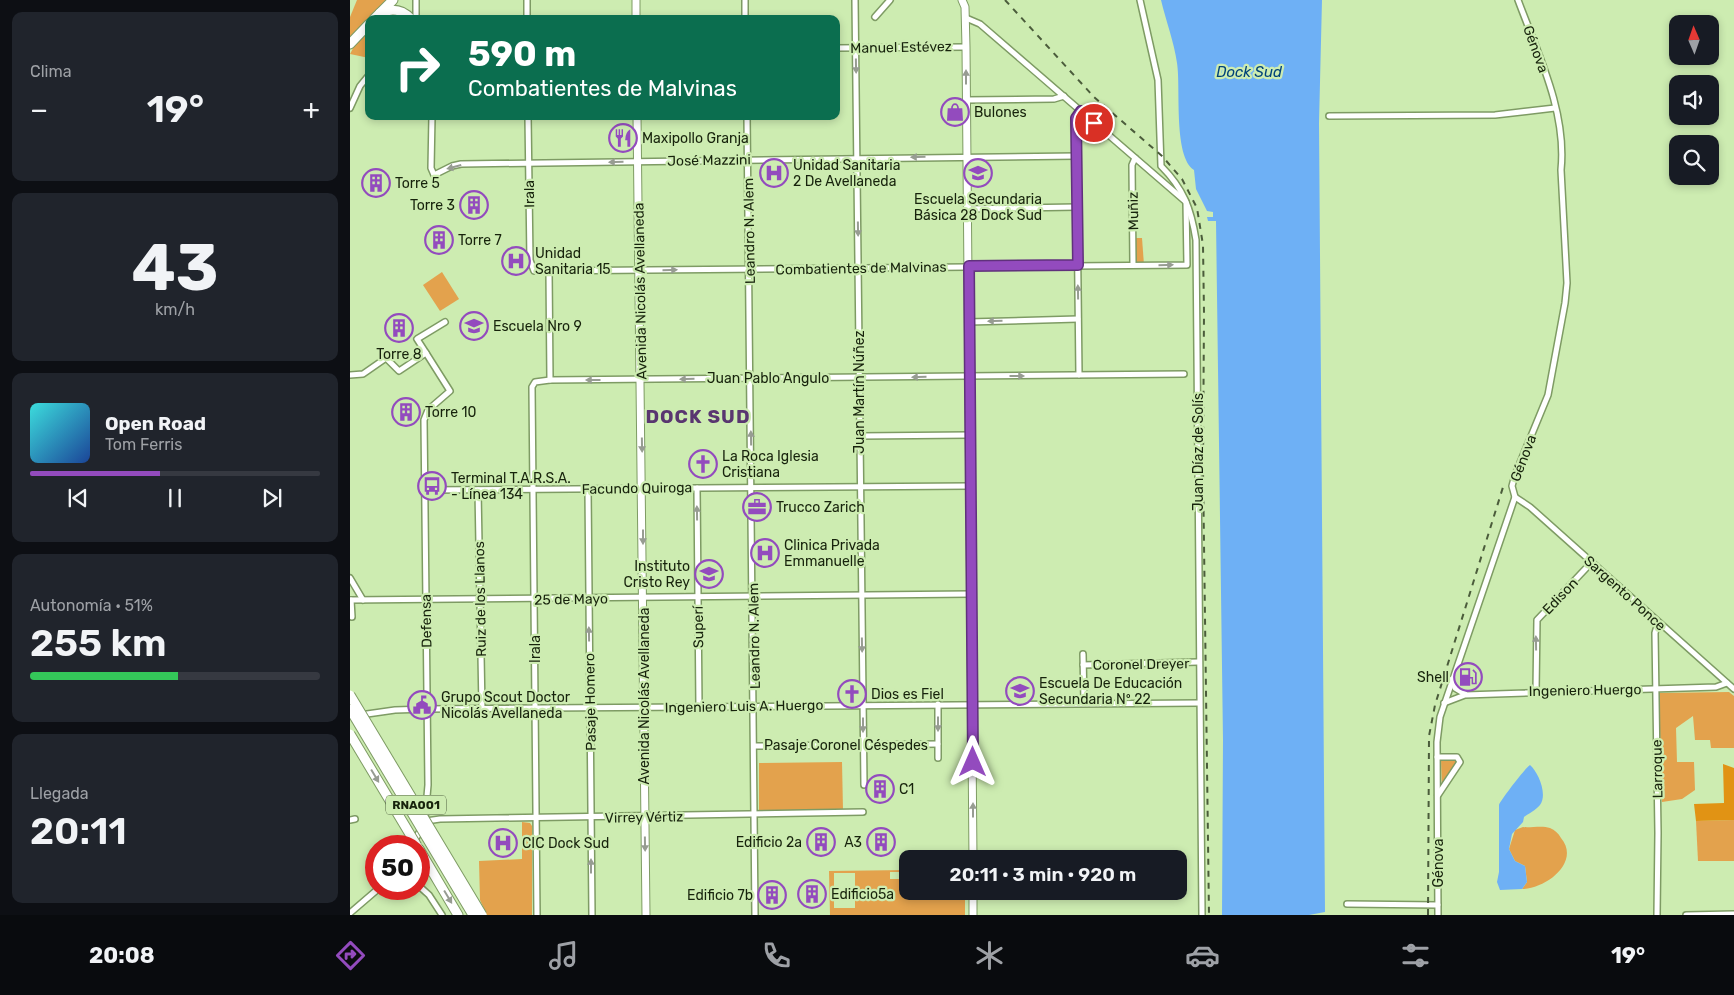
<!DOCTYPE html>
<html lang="es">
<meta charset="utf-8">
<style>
body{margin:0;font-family:Rubik,sans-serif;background:#20242c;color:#f1f3f6;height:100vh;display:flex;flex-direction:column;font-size:19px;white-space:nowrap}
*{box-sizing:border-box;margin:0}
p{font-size:16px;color:#9ea1a6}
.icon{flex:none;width:28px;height:28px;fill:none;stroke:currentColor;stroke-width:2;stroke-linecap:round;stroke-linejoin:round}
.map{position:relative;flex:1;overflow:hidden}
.panel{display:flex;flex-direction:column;gap:12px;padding:12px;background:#0d0f14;width:350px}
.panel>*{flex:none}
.top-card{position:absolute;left:15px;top:15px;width:475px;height:105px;border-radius:10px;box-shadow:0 2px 8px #0003;background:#0b6e4f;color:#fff;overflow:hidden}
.needle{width:32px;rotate:358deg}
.tools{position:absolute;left:1319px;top:15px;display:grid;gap:10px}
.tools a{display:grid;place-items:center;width:50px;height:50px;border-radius:10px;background:#171b24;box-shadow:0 2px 8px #0003;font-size:25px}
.speed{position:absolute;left:15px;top:835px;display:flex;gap:10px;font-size:25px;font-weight:700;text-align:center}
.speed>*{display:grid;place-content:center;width:65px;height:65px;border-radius:50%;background:#171b24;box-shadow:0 2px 8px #0003;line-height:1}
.speed .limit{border:8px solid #d22;background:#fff;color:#111}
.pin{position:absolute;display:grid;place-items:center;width:42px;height:42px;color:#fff;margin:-21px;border:2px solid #fff;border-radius:50%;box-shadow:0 1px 5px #0007}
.me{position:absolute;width:55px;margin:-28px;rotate:0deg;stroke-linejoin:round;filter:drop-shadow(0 0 4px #0008)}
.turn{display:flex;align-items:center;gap:18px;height:105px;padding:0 20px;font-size:22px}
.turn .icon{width:65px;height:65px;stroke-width:2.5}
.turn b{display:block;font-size:35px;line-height:42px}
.big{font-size:38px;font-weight:600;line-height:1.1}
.panel .card{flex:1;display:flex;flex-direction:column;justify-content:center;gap:8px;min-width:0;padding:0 18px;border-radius:10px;background:#20242c}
.panel .dial{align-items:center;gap:0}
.dial b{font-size:65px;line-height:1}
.song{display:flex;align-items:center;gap:15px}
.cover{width:60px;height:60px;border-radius:8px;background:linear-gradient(135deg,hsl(180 70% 55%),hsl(220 70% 35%))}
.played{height:5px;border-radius:2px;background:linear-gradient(90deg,#934bbe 45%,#363941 45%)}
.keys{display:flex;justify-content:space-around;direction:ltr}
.heat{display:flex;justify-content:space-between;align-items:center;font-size:28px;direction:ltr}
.charge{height:8px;border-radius:4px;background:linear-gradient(90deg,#34c759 51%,#363941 0)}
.trip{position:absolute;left:549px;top:850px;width:288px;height:50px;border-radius:10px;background:#171b24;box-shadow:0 2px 8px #0003;font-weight:600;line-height:50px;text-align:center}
.tabs{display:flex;height:80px;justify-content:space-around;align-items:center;background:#090b0e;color:#9ea1a6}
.tabs .icon{width:35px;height:35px}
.tabs .active{color:#934bbe}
.tabs b{font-size:22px;color:#f1f3f6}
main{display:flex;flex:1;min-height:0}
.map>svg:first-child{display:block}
.green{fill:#e3a24d;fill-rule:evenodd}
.forest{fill:#e19314}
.water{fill:#6eb0f5}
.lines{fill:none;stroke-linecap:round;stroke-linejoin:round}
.minor-casing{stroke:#7e9b64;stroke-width:8}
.secondary-casing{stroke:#7e9b64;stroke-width:9}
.motorway-casing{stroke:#7e9b64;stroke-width:11}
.minor{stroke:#fff;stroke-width:5}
.secondary{stroke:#fff;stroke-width:7}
.motorway{stroke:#fff;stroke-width:9}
.rail{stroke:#4b5c3b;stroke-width:2;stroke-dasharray:6 6;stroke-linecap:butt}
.motorway-bridge-casing{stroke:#7e9b64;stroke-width:11;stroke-linecap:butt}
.motorway-bridge{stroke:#fff;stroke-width:9}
.oneway{fill:#979c92}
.route-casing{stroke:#60317c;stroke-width:12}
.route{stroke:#934bbe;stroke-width:9}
.labels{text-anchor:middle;stroke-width:4.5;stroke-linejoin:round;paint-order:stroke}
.shield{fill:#cdecb1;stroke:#4e5f3e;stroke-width:1}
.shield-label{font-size:12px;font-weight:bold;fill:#17230c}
.street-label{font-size:14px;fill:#17230c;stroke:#cdecb1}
.poi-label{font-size:14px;fill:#17230c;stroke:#cdecb1;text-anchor:start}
.water-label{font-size:15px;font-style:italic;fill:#004279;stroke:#cdecb1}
.district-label{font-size:19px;font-weight:bold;letter-spacing:1px;fill:#593670;stroke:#cdecb1}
</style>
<main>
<section class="panel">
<div class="card"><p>Clima</p>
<div class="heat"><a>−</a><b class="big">19°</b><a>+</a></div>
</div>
<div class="card dial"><b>43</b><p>km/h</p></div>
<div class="card">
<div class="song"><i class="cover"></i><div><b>Open Road</b><p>Tom Ferris</p></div></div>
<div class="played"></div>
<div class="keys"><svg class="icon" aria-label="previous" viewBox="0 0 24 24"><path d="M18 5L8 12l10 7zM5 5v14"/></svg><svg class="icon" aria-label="pause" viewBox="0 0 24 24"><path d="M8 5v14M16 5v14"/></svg><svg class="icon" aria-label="next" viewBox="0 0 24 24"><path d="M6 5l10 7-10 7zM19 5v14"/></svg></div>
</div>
<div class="card"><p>Autonomía · 51%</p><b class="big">255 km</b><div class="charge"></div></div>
<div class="card"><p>Llegada</p><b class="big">20:11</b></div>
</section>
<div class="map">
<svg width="1384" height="915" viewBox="0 0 1384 915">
<rect width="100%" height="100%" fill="#cdecb1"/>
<g class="green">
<polygon points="7,0 38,0 0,39 0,17"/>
<polygon points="19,28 19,58 0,54 8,39"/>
<polygon points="783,238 792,238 794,265 783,265"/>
<polygon points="92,272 109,299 90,311 73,285"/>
<polygon points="1379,692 1384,696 1384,748 1361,748 1360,740 1345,740 1343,716 1326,728 1327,762 1344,762 1345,790 1332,799 1312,802 1309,693"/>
<polygon points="1091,760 1108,760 1092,789"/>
<polygon points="492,762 493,810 409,811 409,763"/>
<polygon points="1384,820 1384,861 1348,861 1346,821"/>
<polygon points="172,822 180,823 182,826 182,915 137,915 130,900 129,861 172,859"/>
<path d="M1173,827C1181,828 1192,825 1200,828C1205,830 1208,833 1211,838C1231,862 1196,889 1172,889L1177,882L1175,866L1165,861L1159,849L1165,830Z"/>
<path d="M557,870V872H540V879H557L558,891H615V915H480L479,871ZM484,873H505V908H484Z"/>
</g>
<polygon class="forest" points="1373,764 1384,768 1384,820 1346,821 1344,804 1374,803"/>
<g class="water">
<path d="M811,0H972L969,123L975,912L959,915H872L873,740L866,221H858L857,217H863V212L857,211L846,189L844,170C823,156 831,88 827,63C824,42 816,21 811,0Z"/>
<path d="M1180,765C1188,772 1198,794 1190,805C1186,810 1178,814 1174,817L1173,822L1162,834L1159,849L1165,861L1175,866L1177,882L1172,889L1150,890L1147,882L1149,872V805C1150,801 1176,767 1180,765Z"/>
</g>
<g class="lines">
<defs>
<g id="minor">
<polyline points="177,0 177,19"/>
<polyline points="395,0 395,19"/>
<polyline points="505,0 514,785"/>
<path d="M790,0L808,80L811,166C834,189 841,209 846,240L852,915"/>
<polyline points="525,17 540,0"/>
<polyline points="616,18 630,24 835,201"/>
<polyline points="66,19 66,0"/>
<polyline points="486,48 616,47"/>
<polyline points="616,100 704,99 714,96"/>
<polyline points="0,108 10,86 19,75"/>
<polyline points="82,116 81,168 84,175 102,166 111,164 727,156"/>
<polyline points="178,116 180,260 184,271 837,265 836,202"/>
<polyline points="397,116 405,915"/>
<polyline points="979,116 1145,115 1205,108"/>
<polyline points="618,209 727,207"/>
<polyline points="783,265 782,165 785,158"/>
<polyline points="199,271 200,380"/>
<polyline points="618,322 728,319"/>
<polyline points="76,353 67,339 95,322"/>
<polyline points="0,375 13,374 36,358 49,371 76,353 100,391 78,410 74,420 78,785 75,819"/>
<polyline points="729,375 726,118 731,111"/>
<polyline points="510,436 619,435"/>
<polyline points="347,488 349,707"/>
<polyline points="238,489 242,915"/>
<polyline points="75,490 620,486"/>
<polyline points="128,490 132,709"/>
<polyline points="1165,497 1180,507 1384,689"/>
<polyline points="0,578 13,600"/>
<polyline points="0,600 621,594"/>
<polyline points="1,600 2,617"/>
<polyline points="733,654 734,703"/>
<polyline points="733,665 848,662"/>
<polyline points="1102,679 1105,688 1115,694"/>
<polyline points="1186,691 1187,620 1241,563"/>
<polyline points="1094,703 1115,695 1366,687 1377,683"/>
<polyline points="588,704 588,758"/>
<polyline points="10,715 45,710 77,709 849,703"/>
<polyline points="404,746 588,744"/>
<polyline points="1087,757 1107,757 1110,762 1088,795"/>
<polyline points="0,820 5,819"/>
<polyline points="76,821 90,819 513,812"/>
<polyline points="62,846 72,827"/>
<polyline points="69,886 79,895 92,915"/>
<polyline points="997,904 1088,905"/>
<polyline points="0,913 28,889"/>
<polyline points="187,915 182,387 185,382 200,380 834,374"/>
<path d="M1088,915L1087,742L1090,717L1165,497L1162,486L1165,475L1198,395L1215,303L1217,283L1211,170C1217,112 1188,54 1168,0"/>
<polyline points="1307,915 1308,833 1305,633 1308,623"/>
<polyline points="1336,915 1384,914"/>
</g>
<g id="secondary">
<polyline points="286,0 286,19"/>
<polyline points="612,0 615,7 616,47 623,859"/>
<polyline points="287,116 296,915"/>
<polyline points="623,891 623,915"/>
</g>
<g id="motorway">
<path d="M30,13C42,8 52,9 61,19"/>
<polyline points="24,19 43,0"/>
<polyline points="0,44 19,24"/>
<polyline points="69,849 108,915"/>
</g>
</defs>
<use href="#minor" class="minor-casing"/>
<use href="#secondary" class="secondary-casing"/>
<use href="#motorway" class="motorway-casing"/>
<use href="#minor" class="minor"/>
<use href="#secondary" class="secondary"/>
<use href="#motorway" class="motorway"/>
<g class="rail">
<polyline points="655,0 744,97 812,156 832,179 847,208 853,245 854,313 853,469 859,915"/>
<polyline points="1078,915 1079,736 1085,705 1154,484"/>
</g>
<defs>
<g id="motorway-bridge">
<polyline points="0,695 132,915"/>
<polyline points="0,709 123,915"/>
<polyline points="0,734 67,846"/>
</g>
</defs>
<use href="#motorway-bridge" class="motorway-bridge-casing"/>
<use href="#motorway-bridge" class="motorway-bridge"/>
</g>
<defs><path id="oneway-solid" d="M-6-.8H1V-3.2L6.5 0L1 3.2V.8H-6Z" transform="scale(1.25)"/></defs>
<g class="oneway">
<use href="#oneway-solid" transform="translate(506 66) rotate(89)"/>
<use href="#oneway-solid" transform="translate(616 77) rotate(-90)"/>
<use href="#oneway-solid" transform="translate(568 157) rotate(179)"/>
<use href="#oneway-solid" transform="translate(266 162) rotate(179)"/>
<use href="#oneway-solid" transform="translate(104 167) rotate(165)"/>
<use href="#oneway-solid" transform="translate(508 229) rotate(89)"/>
<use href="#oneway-solid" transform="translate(816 265) rotate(-1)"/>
<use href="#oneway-solid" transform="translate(320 270) rotate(-1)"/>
<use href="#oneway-solid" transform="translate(728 292) rotate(-91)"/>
<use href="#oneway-solid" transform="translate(645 321) rotate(179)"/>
<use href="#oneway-solid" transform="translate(667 376)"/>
<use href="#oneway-solid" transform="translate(569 377) rotate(179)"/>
<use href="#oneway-solid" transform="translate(337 379) rotate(179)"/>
<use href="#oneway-solid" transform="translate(243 380) rotate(180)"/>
<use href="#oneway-solid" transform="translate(401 438) rotate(-91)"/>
<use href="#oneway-solid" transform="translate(292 445) rotate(89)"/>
<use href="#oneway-solid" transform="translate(347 513) rotate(-91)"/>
<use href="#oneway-solid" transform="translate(293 537) rotate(90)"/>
<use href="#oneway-solid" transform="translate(239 634) rotate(-91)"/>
<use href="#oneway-solid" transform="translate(1186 643) rotate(-91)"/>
<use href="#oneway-solid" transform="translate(512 645) rotate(89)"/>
<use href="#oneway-solid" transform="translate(588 724) rotate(90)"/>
<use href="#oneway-solid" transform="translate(513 725) rotate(90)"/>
<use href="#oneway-solid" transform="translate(25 776) rotate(59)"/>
<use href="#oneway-solid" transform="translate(623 810) rotate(-90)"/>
<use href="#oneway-solid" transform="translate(295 844) rotate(89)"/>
<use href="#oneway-solid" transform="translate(241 866) rotate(-90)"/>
<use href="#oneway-solid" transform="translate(98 897) rotate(59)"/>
</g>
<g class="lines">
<defs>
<polyline id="route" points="623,762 619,266 728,265 726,118 731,111 744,123"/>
</defs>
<use href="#route" class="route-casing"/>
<use href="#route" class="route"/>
</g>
<defs>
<symbol id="shop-ring" viewBox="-11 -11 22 22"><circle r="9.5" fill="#cdecb1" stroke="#934bbe" stroke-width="1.5"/><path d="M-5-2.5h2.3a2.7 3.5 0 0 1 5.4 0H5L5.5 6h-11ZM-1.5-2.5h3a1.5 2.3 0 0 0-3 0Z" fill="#934bbe"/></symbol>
<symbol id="restaurant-ring" viewBox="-11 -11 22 22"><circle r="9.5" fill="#cdecb1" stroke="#934bbe" stroke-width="1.5"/><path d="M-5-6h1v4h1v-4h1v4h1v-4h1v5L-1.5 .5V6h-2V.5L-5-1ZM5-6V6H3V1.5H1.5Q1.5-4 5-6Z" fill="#934bbe"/></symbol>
<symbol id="hospital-ring" viewBox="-11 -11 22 22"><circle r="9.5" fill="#cdecb1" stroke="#934bbe" stroke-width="1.5"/><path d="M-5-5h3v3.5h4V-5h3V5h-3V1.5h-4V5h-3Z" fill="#934bbe"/></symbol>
<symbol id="school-ring" viewBox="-11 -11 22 22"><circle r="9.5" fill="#cdecb1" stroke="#934bbe" stroke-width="1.5"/><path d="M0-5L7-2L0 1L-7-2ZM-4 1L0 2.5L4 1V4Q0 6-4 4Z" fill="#934bbe"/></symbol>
<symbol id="building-ring" viewBox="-11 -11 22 22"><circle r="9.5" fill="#cdecb1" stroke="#934bbe" stroke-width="1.5"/><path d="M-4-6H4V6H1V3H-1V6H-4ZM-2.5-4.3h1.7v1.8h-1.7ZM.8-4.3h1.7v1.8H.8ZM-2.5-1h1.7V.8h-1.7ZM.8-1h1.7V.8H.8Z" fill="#934bbe"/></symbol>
<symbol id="church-ring" viewBox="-11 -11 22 22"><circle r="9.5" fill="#cdecb1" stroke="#934bbe" stroke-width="1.5"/><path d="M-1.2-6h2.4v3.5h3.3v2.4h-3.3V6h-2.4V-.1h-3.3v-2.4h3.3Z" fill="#934bbe"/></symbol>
<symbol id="bus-ring" viewBox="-11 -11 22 22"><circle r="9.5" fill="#cdecb1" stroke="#934bbe" stroke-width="1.5"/><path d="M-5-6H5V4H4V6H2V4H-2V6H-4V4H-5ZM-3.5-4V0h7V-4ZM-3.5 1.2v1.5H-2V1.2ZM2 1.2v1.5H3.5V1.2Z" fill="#934bbe"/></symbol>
<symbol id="office-ring" viewBox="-11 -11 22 22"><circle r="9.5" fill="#cdecb1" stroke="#934bbe" stroke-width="1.5"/><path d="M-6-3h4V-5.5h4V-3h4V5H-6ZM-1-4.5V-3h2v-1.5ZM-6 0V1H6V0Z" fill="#934bbe"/></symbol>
<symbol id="fuel-ring" viewBox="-11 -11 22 22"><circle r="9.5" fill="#cdecb1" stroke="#934bbe" stroke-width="1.5"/><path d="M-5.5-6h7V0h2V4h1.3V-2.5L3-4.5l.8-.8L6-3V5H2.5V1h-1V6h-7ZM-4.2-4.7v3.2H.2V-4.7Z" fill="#934bbe"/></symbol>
<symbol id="civic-ring" viewBox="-11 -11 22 22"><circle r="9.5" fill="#cdecb1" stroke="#934bbe" stroke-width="1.5"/><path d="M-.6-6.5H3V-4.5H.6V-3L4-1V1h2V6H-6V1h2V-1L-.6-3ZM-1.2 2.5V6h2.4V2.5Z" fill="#934bbe"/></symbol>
</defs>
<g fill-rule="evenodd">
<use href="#shop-ring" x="589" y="96" width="32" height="32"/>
<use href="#restaurant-ring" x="257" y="122" width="32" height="32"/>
<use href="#hospital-ring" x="408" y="157" width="32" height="32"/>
<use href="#school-ring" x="612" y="157" width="32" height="32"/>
<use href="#building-ring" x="10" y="167" width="32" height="32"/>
<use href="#building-ring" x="108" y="189" width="32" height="32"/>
<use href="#building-ring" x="73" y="224" width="32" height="32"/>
<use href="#hospital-ring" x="150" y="245" width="32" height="32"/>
<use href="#school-ring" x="108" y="310" width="32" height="32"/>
<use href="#building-ring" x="33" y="312" width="32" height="32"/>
<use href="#building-ring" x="40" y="396" width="32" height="32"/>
<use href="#church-ring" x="337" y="448" width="32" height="32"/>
<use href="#bus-ring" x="66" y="470" width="32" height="32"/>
<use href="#office-ring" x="391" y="491" width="32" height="32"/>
<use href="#hospital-ring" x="399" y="537" width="32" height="32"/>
<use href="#school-ring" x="343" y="558" width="32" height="32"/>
<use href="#fuel-ring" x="1102" y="661" width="32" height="32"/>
<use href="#school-ring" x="654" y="675" width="32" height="32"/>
<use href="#church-ring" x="486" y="678" width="32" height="32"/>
<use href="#civic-ring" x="56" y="689" width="32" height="32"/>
<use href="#building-ring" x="514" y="773" width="32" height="32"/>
<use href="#building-ring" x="455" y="826" width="32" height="32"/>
<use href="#building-ring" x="515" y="826" width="32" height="32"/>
<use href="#hospital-ring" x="137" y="827" width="32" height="32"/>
<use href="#building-ring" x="446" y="878" width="32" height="32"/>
<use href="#building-ring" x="406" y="879" width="32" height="32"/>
</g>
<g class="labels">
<rect class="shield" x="36" y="795.5" width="60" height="19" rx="4"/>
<g class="shield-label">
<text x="66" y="809">RNA001</text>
</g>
<g class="street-label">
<text transform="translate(551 47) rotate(-1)" y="5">Manuel Estévez</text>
<text transform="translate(1186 49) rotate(70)" y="5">Génova</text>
<text transform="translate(359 160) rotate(-1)" y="5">José Mazzini</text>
<text transform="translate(179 194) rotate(-91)" y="5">Irala</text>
<text transform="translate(783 211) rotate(-91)" y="5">Muñiz</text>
<text transform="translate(399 231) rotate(-91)" y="5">Leandro N. Alem</text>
<text transform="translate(511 268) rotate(-1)" y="5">Combatientes de Malvinas</text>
<text transform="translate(290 291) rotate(-91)" y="5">Avenida Nicolás Avellaneda</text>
<text x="418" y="383">Juan Pablo Angulo</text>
<text transform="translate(509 392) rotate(-90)" y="5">Juan Martín Núñez</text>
<text transform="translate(848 452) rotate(-90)" y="5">Juan Díaz de Solís</text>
<text transform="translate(1173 458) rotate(-69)" y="5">Génova</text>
<text transform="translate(287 488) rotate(-1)" y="5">Facundo Quiroga</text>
<text transform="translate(1275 593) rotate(42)" y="5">Sargento Ponce</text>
<text transform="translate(1210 596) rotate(-46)" y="5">Edison</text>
<text transform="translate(130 599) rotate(-91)" y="5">Ruiz de los Llanos</text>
<text transform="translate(221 599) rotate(-1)" y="5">25 de Mayo</text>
<text transform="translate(76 621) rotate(-91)" y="5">Defensa</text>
<text transform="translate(348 627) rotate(-91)" y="5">Superí</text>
<text transform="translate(404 636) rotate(-91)" y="5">Leandro N. Alem</text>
<text transform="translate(185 649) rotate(-90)" y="5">Irala</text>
<text transform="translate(791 664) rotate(-1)" y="5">Coronel Dreyer</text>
<text transform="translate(1235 690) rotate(-1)" y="5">Ingeniero Huergo</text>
<text transform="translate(294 696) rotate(-90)" y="5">Avenida Nicolás Avellaneda</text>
<text transform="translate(240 702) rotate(-91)" y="5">Pasaje Homero</text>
<text transform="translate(394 706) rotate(-1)" y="5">Ingeniero Luis A. Huergo</text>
<text x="496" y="750">Pasaje Coronel Céspedes</text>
<text transform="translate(1307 769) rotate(-91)" y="5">Larroque</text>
<text transform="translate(294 817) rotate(-1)" y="5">Virrey Vértiz</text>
<text transform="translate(1088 863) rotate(-90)" y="5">Génova</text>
</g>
<g class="poi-label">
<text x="624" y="117">Bulones</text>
<text x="292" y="143">Maxipollo Granja</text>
<text x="443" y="170">Unidad Sanitaria<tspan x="443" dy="16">2 De Avellaneda</tspan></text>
<text x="45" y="188">Torre 5</text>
<text x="628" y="204" text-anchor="middle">Escuela Secundaria<tspan x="628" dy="16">Básica 28 Dock Sud</tspan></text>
<text x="105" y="210" text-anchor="end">Torre 3</text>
<text x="108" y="245">Torre 7</text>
<text x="185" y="258">Unidad<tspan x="185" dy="16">Sanitaria 15</tspan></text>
<text x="143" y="331">Escuela Nro 9</text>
<text x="49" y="359" text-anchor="middle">Torre 8</text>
<text x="75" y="417">Torre 10</text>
<text x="372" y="461">La Roca Iglesia<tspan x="372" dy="16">Cristiana</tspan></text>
<text x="101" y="483">Terminal T.A.R.S.A.<tspan x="101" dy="16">- Línea 134</tspan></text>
<text x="426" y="512">Trucco Zarich</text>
<text x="434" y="550">Clinica Privada<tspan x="434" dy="16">Emmanuelle</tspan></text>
<text x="340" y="571" text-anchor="end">Instituto<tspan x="340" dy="16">Cristo Rey</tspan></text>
<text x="1099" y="682" text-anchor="end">Shell</text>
<text x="689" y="688">Escuela De Educación<tspan x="689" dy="16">Secundaria Nº 22</tspan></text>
<text x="521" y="699">Dios es Fiel</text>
<text x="91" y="702">Grupo Scout Doctor<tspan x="91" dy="16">Nicolás Avellaneda</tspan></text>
<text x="549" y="794">C1</text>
<text x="452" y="847" text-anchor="end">Edificio 2a</text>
<text x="512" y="847" text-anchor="end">A3</text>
<text x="172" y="848">CIC Dock Sud</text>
<text x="481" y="899">Edificio5a</text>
<text x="403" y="900" text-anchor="end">Edificio 7b</text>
</g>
<g class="water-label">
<text x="899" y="77">Dock Sud</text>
</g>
<g class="district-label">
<text x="348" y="423">DOCK SUD</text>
</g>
</g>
</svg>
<div class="tools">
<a><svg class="needle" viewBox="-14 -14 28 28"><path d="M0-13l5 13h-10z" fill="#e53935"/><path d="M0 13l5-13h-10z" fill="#9ea1a6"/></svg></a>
<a><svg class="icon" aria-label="sound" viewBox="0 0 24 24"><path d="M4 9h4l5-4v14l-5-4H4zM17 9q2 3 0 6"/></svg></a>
<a><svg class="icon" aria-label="search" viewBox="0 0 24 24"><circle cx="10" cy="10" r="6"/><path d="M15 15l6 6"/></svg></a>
</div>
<div class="speed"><div class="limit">50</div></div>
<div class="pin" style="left:744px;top:123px;background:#d93025"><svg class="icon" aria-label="arrive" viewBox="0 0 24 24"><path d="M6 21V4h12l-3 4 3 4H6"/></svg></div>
<svg class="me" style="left:623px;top:762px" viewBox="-20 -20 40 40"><path d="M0-17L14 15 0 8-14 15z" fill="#934bbe" stroke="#fff" stroke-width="4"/></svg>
<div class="trip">20:11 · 3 min · 920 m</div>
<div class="top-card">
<div class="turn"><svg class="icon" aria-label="right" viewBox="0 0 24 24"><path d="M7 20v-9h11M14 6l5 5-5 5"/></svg><div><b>590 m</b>Combatientes de Malvinas</div></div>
</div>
</div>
</main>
<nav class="tabs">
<b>20:08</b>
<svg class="icon active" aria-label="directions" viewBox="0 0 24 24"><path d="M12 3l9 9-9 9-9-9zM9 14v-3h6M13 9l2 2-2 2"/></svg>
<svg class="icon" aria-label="music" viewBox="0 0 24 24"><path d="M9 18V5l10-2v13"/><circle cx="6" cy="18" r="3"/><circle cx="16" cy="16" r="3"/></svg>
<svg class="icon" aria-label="phone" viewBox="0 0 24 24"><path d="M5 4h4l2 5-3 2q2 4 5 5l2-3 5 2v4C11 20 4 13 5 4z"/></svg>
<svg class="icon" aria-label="climate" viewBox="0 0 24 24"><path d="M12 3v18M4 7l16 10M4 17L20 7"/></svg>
<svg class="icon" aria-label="car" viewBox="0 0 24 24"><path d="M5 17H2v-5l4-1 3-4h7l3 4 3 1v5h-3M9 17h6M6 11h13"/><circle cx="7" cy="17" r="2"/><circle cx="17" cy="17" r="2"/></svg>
<svg class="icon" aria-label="filters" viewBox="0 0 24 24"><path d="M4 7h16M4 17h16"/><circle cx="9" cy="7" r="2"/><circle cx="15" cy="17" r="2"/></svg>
<b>19°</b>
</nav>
